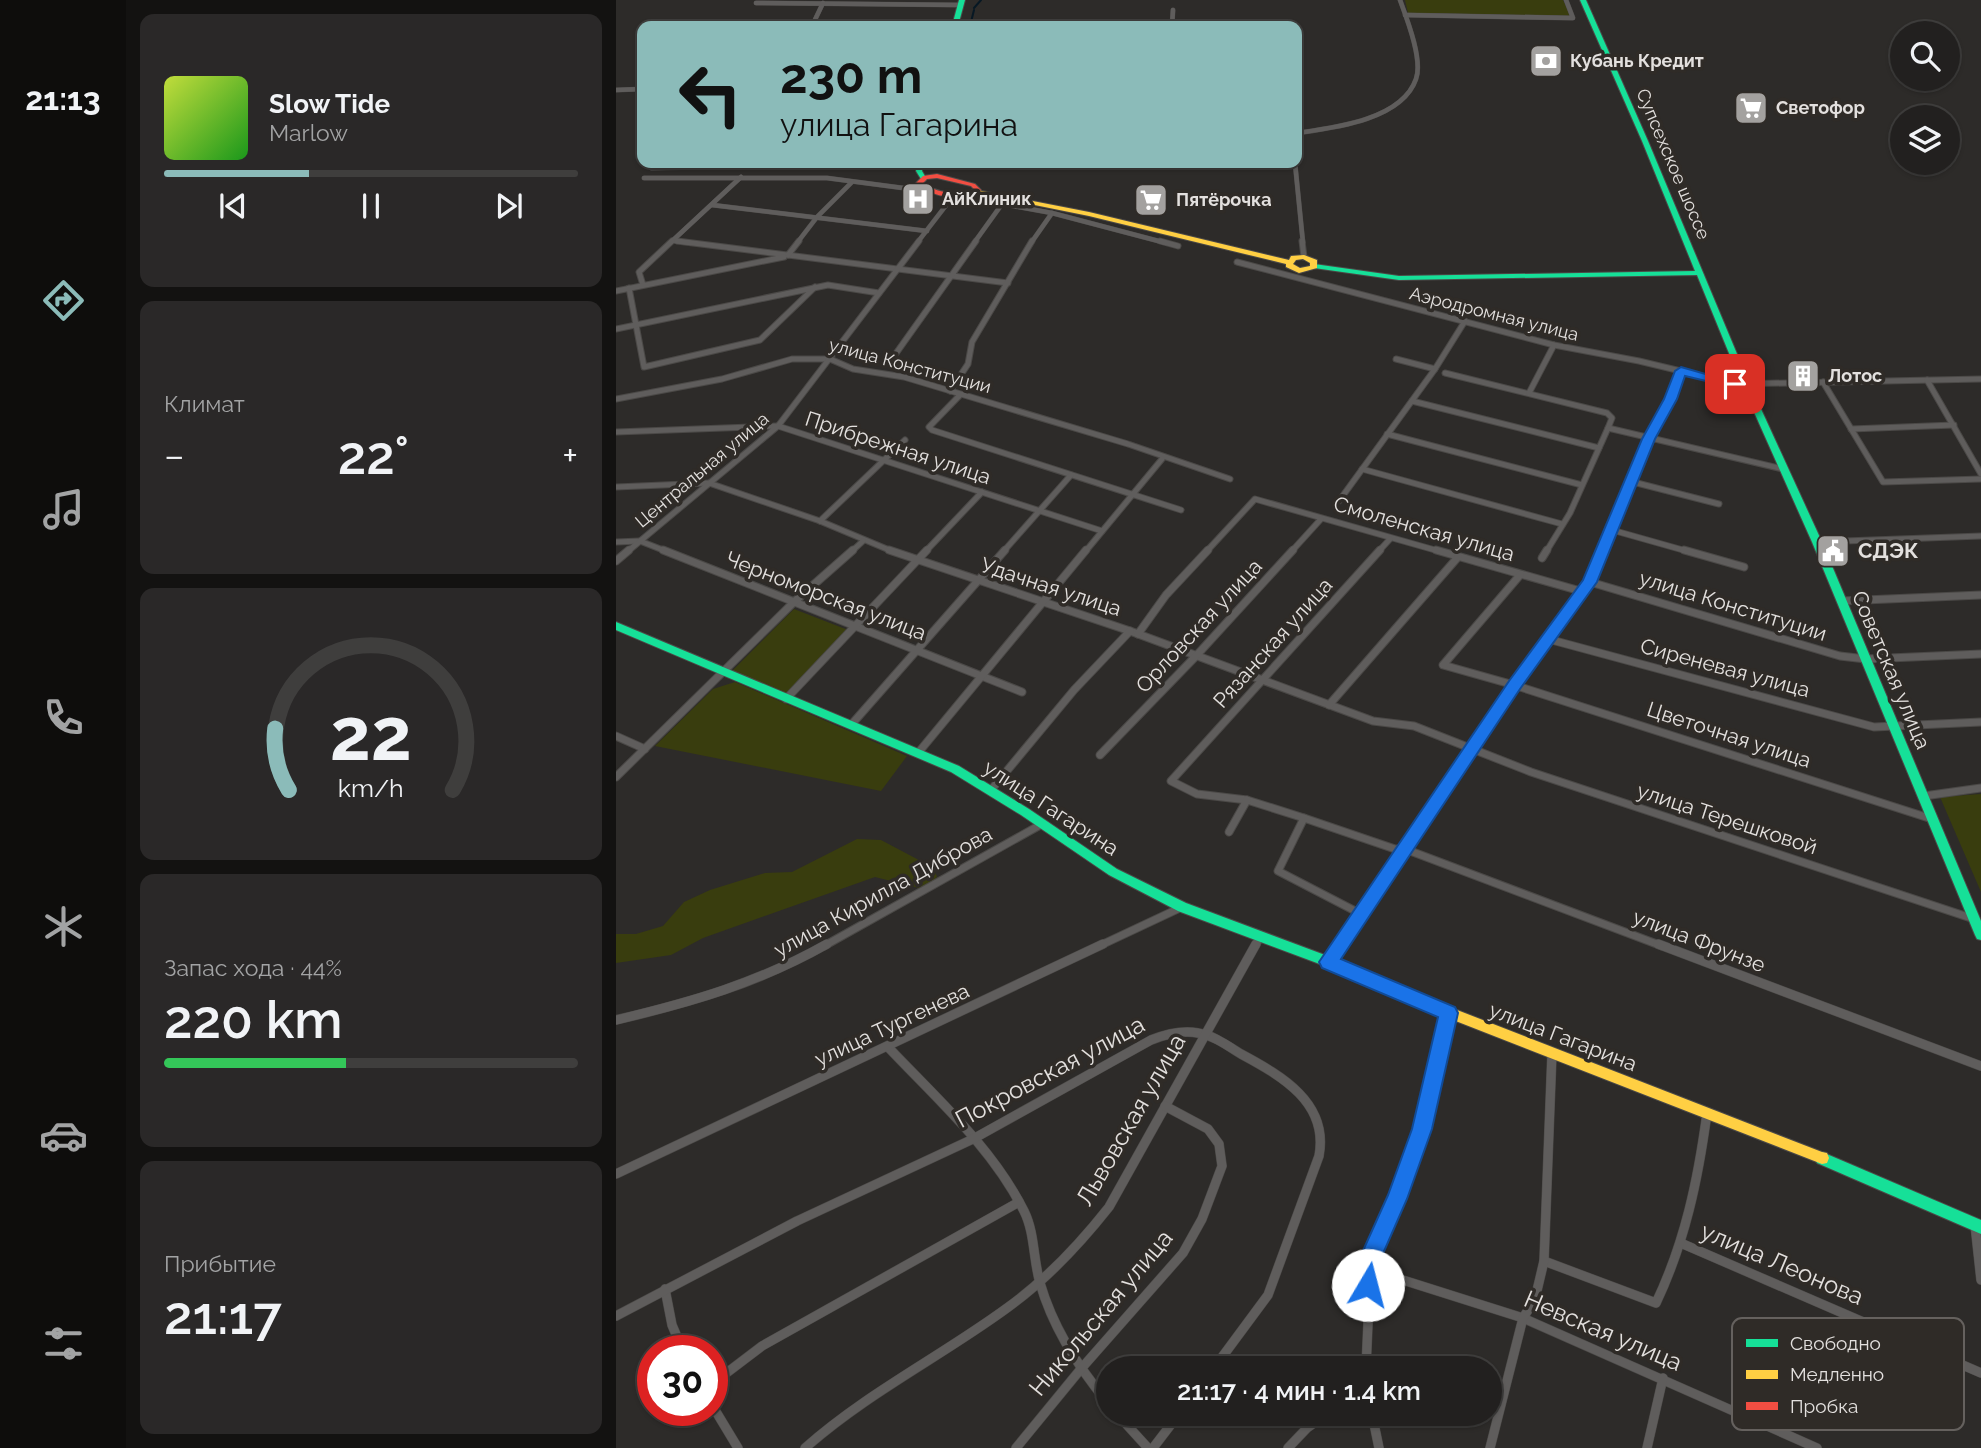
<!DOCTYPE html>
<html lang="ru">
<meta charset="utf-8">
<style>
body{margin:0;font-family:Raleway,sans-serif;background:#2a2828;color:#f1f3f6;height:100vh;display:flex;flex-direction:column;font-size:26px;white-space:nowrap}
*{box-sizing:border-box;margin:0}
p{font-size:23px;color:#a2a3a4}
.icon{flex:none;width:38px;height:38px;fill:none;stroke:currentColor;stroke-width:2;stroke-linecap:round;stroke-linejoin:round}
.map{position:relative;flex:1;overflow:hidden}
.sheet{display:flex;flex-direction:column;gap:14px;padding:14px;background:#131211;width:490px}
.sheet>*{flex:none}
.top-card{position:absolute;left:21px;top:21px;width:665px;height:147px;border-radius:14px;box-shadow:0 2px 5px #0004,0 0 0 2px #3f3e3d;background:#8bbbb9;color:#111;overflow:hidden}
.buttons{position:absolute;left:1274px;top:21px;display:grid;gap:14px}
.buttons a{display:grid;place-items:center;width:70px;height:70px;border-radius:50%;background:#22201f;box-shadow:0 2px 5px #0004,0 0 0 2px #3f3e3d;font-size:35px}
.speed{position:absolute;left:21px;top:1335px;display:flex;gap:14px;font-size:35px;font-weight:700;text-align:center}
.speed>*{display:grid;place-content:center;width:91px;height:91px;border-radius:50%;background:#22201f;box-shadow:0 2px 5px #0004,0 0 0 2px #3f3e3d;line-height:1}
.speed .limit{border:10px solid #d22;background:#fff;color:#111}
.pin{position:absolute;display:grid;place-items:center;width:60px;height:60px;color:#fff;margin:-30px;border-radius:14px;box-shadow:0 4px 10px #0006}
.me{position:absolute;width:77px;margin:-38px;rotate:8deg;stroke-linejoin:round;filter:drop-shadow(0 0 5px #0008)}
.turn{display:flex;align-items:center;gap:24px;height:147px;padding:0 28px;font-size:32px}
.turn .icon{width:91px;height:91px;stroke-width:2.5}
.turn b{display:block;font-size:49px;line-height:60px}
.big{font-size:52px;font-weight:600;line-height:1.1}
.sheet .widget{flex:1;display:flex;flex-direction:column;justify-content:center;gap:10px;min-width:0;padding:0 24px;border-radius:14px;background:#2a2828}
.sheet .dial{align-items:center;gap:0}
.dial svg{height:182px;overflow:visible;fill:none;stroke:#3f3e3d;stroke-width:7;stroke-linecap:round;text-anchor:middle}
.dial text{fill:#f1f3f6;stroke:none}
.song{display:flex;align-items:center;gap:21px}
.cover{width:84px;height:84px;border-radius:10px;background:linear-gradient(135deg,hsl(70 70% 55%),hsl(120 70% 35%))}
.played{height:7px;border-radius:4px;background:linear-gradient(90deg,#8bbbb9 35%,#3f3e3d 35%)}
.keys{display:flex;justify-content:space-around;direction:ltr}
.heat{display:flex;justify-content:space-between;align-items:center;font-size:38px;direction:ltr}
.charge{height:10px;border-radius:5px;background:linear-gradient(90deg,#34c759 44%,#3f3e3d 0)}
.trip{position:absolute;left:480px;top:1356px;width:406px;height:70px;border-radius:35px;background:#22201f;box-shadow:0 2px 5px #0004,0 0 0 2px #3f3e3d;font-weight:600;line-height:70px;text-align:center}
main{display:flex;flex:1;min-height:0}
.dock{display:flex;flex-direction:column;width:126px;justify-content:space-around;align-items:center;background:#0e0d0c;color:#a2a3a4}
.dock .icon{width:49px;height:49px}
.dock .active{color:#8bbbb9}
.dock b{font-size:32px;color:#f1f3f6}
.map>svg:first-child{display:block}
.green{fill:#393d0e}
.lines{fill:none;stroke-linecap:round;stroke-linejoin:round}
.stream{stroke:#071824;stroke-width:2}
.street-far3-casing{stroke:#4b4947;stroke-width:5}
.street-far2-casing{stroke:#4b4947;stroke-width:7}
.street-far1-casing{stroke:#4b4947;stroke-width:9}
.street-casing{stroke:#4b4947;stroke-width:10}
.fast-casing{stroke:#4b4947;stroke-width:2}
.slow-casing{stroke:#4b4947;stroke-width:2}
.jam-casing{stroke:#4b4947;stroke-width:2}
.street-far3{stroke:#5f5d5c;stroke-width:4.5}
.street-far2{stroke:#5f5d5c;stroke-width:5}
.street-far1{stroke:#5f5d5c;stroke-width:7}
.street{stroke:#5f5d5c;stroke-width:9}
.fast{fill:#16e098;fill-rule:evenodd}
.slow{fill:#ffcf43;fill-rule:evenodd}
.jam{fill:#f24e42;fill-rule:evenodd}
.route{fill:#1a73e8;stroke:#114b97;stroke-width:2}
.labels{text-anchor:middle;stroke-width:7;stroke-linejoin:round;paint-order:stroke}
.far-poi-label{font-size:18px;font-weight:bold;fill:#e3e0de;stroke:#2f2b27;text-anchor:start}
.far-street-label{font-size:18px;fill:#e3e0de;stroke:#2f2b27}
.street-label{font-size:21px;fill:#e3e0de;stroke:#2f2b27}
.poi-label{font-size:21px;font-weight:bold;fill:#e3e0de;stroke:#2f2b27;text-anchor:start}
.near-street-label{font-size:24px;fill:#e3e0de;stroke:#2f2b27}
.key{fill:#2f2b27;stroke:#65615e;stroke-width:2}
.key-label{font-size:19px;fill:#e3e0de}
</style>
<main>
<nav class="dock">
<b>21:13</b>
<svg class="icon active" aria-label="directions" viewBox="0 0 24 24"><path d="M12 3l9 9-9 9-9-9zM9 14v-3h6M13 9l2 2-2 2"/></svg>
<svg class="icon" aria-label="music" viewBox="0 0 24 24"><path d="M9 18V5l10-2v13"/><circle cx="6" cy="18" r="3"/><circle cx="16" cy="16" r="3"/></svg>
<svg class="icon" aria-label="phone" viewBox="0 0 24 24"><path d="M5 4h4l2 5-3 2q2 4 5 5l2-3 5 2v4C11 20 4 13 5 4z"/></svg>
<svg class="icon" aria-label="climate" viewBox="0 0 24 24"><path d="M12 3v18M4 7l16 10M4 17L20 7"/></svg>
<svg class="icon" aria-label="car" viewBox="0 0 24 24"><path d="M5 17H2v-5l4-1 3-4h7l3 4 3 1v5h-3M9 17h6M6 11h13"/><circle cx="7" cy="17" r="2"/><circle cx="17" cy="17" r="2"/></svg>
<svg class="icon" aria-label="filters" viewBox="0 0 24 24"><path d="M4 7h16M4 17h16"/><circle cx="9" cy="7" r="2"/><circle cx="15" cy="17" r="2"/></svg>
</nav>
<section class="sheet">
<div class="widget">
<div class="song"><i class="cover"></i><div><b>Slow Tide</b><p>Marlow</p></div></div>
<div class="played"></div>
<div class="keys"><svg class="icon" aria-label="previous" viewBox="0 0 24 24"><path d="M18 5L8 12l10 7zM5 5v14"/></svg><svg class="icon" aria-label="pause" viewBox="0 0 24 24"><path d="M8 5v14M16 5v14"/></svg><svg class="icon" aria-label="next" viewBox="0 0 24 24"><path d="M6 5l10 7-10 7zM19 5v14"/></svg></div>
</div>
<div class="widget"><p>Климат</p>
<div class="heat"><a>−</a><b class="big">22°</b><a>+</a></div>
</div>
<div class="widget dial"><svg viewBox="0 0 100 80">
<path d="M14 69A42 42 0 1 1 86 69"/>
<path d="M14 69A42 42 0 0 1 8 42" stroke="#8bbbb9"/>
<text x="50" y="56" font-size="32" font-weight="700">22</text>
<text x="50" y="72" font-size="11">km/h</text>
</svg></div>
<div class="widget"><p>Запас хода · 44%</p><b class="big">220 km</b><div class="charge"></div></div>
<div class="widget"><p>Прибытие</p><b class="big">21:17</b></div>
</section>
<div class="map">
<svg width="1365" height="1448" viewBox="0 0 1365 1448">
<rect width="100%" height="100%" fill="#2d2b29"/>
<g class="green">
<polygon points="789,0 947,0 955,16 792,13"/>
<polygon points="178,609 232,630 171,696 112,675"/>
<polygon points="119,682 291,756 265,791 39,746 97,689"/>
<polygon points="1365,794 1365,892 1324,797"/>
<polygon points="241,839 265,840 318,868 321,877 307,889 259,877 87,938 55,955 0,963 0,934 20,934 47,926 68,902 94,890 149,873 176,872"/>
</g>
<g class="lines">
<g class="stream">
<polyline points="358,8 365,0"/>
<polyline points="354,26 358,10"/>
</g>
<defs>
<g id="street-far3">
<polyline points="140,3 345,5"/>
<polyline points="789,15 957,18 950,0"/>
<polyline points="196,26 207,3"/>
<polyline points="556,26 557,10"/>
<polyline points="0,90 26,89"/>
<path d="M681,133C717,128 786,120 800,79C807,60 791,19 784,0"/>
<polyline points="679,163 687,243"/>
<polyline points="35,168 304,164"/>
<polyline points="28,178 211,178 287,188 302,185"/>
<polyline points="373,195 386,204 436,213 550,243"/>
<polyline points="96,205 311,231"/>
<polyline points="59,241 75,243"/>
<polyline points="54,243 125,177"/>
<polyline points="181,243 201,217 236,182"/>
<polyline points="301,243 338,195"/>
<polyline points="358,243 386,204"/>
<polyline points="415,243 436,213"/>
</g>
<g id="street-far2">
<polyline points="61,241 392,283"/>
<polyline points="544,241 562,246"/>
<polyline points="686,241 688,257"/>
<polyline points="172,255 183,241"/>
<polyline points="621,262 938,345 1023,361 1119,384 1365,379"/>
<polyline points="27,285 23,272 56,241"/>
<polyline points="13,288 28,367 144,340 199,287"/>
<polyline points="0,291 168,257"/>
<polyline points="0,329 212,285 263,293"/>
<polyline points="276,359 360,241"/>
<polyline points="780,359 819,369"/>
<polyline points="829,373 991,413 996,418 992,428 1167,469"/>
<polyline points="1311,380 1365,474"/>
<polyline points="1207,382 1267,482 1365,479"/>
<polyline points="334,391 352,364 356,342 416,241"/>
<polyline points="913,393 938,345"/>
<polyline points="344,395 313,427 316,430 565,510"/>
<polyline points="0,399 106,379 176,359 214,359 237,369 288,377 512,444 614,479"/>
<polyline points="796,401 983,448"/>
<polyline points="1235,429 1338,425"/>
<polyline points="0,432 162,426 486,531"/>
<polyline points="771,434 966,485"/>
<polyline points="746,469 946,524"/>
<polyline points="1017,482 1103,504"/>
<polyline points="0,487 93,483 204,521 278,552"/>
<polyline points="723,501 819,369 849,321"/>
<polyline points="204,521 289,440"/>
<polyline points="996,530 1074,552"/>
<polyline points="0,542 24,541 52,552"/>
<polyline points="1201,542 1365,536"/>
<polyline points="11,552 162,426 303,241"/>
<polyline points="235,552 247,541"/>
<polyline points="309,552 366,492"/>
<polyline points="387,552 455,475"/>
<polyline points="469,552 546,459"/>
<polyline points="590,552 639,499 826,552"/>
<polyline points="675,552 705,519"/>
<polyline points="762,552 774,539"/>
<polyline points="930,552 954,513 992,428"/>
<polyline points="987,552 1032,439 1054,399 1065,371"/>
</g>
<g id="street-far1">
<polyline points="47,550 406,692"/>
<polyline points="273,550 514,631 757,721 798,726 915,772 1358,919"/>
<polyline points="820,550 968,592"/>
<polyline points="1068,550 1128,567"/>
<polyline points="926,558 931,550"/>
<polyline points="0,561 13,550"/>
<polyline points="904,575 827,665 898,685 1316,819"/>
<polyline points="974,582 1224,656 1250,659 1365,654"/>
<polyline points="1225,601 1365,595"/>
<polyline points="522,634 550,595 592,550"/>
<polyline points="932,639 1258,727 1365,722"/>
<polyline points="170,699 311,550"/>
<polyline points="713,705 842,557"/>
<polyline points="235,725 389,550"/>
<polyline points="0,736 29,749"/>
<polyline points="302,753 470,550"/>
<polyline points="484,755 580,656 677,550"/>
<polyline points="0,777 178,602 237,550"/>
<polyline points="375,790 458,690 514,631"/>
<polyline points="1308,796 1365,788"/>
<polyline points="688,818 631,800 581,794 555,781 764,550"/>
<polyline points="613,832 631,800"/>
<polyline points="745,914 662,871 688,818 779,849 789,849 1046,946"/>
<polyline points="208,946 426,824"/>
<polyline points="483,946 566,907"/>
<polyline points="639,946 645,936"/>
<polyline points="724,946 898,685 974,582 988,550"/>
</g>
<g id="street">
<polyline points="1042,944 1365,1066"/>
<polyline points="713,962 725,944"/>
<path d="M0,1020C76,1002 142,983 211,944"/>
<path d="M272,1047C320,1098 376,1147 408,1211C419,1233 417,1259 424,1283C437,1328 462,1367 492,1403"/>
<polyline points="0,1174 487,944"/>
<polyline points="1359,1225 1365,1280"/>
<polyline points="1067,1244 1365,1373"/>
<path d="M928,1261L1040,1303C1069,1242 1082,1180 1091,1113"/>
<polyline points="752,1269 907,1318 1201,1448"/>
<polyline points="49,1289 56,1325 67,1351"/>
<path d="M0,1316L181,1221L357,1139L535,1040C550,1034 566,1030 582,1033C597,1035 612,1046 625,1054C666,1076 713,1103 703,1156L652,1295L598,1368"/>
<polyline points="750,1368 753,1301 751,1264 781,1198 806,1129 833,1013"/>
<polyline points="96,1384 146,1346 403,1202"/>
<polyline points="96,1405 122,1448"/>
<polyline points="501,1414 532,1448"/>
<polyline points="756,1414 763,1448"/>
<path d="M189,1448C251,1393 324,1357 391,1308C430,1280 463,1245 493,1207L640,944"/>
<polyline points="400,1448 464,1370 567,1253 586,1219 606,1166 603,1144 592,1129 549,1106"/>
<polyline points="537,1448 563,1414"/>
<polyline points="672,1448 691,1428 711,1414"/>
<polyline points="874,1448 907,1318 919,1299 928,1261 936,1053"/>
<polyline points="1031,1448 1047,1378"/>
</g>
<g id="fast">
<polygon points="343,0 349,0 342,26 336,26"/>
<polygon points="964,0 970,0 1032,141 1134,385 1206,542 1365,921 1365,940 1361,939 1359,935 1196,542 1126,385 1081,275 783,280 698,268 694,266 698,264 783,276 1079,271 1026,141"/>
<polygon points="301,163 307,163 306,171 310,178 309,179 305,179 300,171"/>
<polygon points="0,622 343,766 413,809 501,869 570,903 717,958 840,1010 842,1014 840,1018 836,1020 832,1018 709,966 562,911 493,875 405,815 335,772 0,630"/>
<polygon points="1206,1152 1365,1220 1365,1234 1201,1163 1199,1158 1201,1153"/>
</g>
<g id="slow">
<path d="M361,190L473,212L673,260L675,256L688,255L701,260V268L683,273L670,267V264L473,216L359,193V191ZM687,259L694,263V266L684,268L677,264L680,260Z"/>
<polygon points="836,1008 1206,1152 1211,1153 1213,1158 1211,1163 1206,1164 832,1018 830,1014 832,1010"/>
</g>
<path id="jam" d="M321,174L359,184L365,190C346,203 317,197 299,184L307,176ZM321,178L355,186L358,189C340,197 322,192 306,184L311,179Z"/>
</defs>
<use href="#street-far3" class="street-far3-casing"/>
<use href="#street-far2" class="street-far2-casing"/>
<use href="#street-far1" class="street-far1-casing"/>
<use href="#street" class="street-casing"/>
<use href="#fast" class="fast-casing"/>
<use href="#slow" class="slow-casing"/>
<use href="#jam" class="jam-casing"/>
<use href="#street-far3" class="street-far3"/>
<use href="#street-far2" class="street-far2"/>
<use href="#street-far1" class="street-far1"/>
<use href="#street" class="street"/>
<use href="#fast" class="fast"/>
<use href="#slow" class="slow"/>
<use href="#jam" class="jam"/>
</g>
<polygon class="route" points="1065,367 1125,384 1119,388 1069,376 1061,399 1039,439 981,582 904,689 725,959 839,1007 842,1013 816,1129 791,1199 762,1265 763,1285 760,1292 752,1295 745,1292 741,1264 772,1195 796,1129 822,1017 706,968 703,962 893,681 967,580 1026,439 1048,399 1059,371"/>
<defs>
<symbol id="bank-square" viewBox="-11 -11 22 22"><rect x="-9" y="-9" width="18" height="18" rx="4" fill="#a3a19f" stroke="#2f2b27"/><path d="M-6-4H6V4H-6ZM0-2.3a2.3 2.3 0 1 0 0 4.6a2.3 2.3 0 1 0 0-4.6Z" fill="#fff"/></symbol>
<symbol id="supermarket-square" viewBox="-11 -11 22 22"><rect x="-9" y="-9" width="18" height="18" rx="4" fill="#a3a19f" stroke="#2f2b27"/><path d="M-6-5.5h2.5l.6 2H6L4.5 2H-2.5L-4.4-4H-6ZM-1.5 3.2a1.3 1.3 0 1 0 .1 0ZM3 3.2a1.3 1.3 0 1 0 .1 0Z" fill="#fff"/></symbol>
<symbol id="hospital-square" viewBox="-11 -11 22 22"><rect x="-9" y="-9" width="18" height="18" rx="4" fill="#a3a19f" stroke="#2f2b27"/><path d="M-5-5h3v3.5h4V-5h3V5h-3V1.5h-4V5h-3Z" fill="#fff"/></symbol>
<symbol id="building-square" viewBox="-11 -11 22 22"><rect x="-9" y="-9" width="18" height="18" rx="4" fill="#a3a19f" stroke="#2f2b27"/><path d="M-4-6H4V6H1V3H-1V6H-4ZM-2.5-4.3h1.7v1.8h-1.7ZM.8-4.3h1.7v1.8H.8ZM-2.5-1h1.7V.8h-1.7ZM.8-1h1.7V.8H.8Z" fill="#fff"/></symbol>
<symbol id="civic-square" viewBox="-11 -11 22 22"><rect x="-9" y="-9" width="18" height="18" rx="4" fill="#a3a19f" stroke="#2f2b27"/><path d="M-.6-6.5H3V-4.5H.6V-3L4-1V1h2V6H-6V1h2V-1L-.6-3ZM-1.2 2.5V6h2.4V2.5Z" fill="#fff"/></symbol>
</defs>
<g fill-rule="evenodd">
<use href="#bank-square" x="911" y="42" width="38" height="38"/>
<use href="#supermarket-square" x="1116" y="89" width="38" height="38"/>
<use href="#hospital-square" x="283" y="180" width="38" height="38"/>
<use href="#supermarket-square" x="516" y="181" width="38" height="38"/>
<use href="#building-square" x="1168" y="357" width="38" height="38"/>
<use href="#civic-square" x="1198" y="532" width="38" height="38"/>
</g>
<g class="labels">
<g class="far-poi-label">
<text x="954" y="67">Кубань Кредит</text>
<text x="1160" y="114">Светофор</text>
<text x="326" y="205">АйКлиник</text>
<text x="560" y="206">Пятёрочка</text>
<text x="1212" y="382">Лотос</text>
</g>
<g class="far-street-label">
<text transform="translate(1057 164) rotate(67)" y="6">Супсехское шоссе</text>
<text transform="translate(878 314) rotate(14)" y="6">Аэродромная улица</text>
<text transform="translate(294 366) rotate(15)" y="6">улица Конституции</text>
<text transform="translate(86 470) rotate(-40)" y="6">Центральная улица</text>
</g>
<g class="street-label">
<text transform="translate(282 448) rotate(18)" y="7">Прибрежная улица</text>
<text transform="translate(808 529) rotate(16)" y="7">Смоленская улица</text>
<text transform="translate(435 587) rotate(18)" y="7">Удачная улица</text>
<text transform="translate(210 596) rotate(21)" y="7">Черноморская улица</text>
<text transform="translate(1117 606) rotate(17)" y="7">улица Конституции</text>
<text transform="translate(583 626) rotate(-47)" y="7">Орловская улица</text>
<text transform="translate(657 643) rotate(-48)" y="7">Рязанская улица</text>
<text transform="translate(1109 668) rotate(15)" y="7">Сиреневая улица</text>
<text transform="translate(1275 670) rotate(67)" y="7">Советская улица</text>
<text transform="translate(1113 735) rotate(18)" y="7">Цветочная улица</text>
<text transform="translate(435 808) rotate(33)" y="7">улица Гагарина</text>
<text transform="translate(1111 819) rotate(18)" y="7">улица Терешковой</text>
<text transform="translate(267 892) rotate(-29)" y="7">улица Кирилла Диброва</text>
<text transform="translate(1083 941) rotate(21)" y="7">улица Фрунзе</text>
<text transform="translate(276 1025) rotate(-25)" y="7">улица Тургенева</text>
<text transform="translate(947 1037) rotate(21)" y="7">улица Гагарина</text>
</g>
<g class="poi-label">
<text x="1242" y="558">СДЭК</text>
</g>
<g class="near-street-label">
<text transform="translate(434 1072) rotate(-28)" y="8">Покровская улица</text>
<text transform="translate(515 1120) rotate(-60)" y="8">Львовская улица</text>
<text transform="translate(1166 1264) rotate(23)" y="8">улица Леонова</text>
<text transform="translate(485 1313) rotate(-50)" y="8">Никольская улица</text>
<text transform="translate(987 1331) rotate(23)" y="8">Невская улица</text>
</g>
</g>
<rect x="1116" y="1318" width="232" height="112" rx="10" class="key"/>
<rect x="1130" y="1339" width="32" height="8" fill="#16e098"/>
<rect x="1130" y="1370" width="32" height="9" fill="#ffcf43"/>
<rect x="1130" y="1402" width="32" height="8" fill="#f24e42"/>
<g class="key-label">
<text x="1174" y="1350">Свободно</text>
<text x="1174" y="1381">Медленно</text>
<text x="1174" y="1413">Пробка</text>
</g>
</svg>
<div class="buttons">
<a><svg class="icon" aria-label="search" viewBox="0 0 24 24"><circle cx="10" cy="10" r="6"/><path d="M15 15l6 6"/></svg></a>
<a><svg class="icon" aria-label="layers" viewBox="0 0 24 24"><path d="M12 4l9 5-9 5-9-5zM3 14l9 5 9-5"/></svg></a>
</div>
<div class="speed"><div class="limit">30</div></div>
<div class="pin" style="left:1119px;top:384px;background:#d93025"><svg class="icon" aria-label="arrive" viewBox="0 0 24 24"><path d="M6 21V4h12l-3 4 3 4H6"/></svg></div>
<svg class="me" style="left:752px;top:1285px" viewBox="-20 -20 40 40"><circle r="19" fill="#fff"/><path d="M0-13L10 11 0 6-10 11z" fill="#1a73e8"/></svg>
<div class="trip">21:17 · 4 мин · 1.4 km</div>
<div class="top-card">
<div class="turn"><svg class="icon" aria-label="left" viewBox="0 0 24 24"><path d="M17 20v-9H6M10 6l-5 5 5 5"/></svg><div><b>230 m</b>улица Гагарина</div></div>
</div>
</div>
</main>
